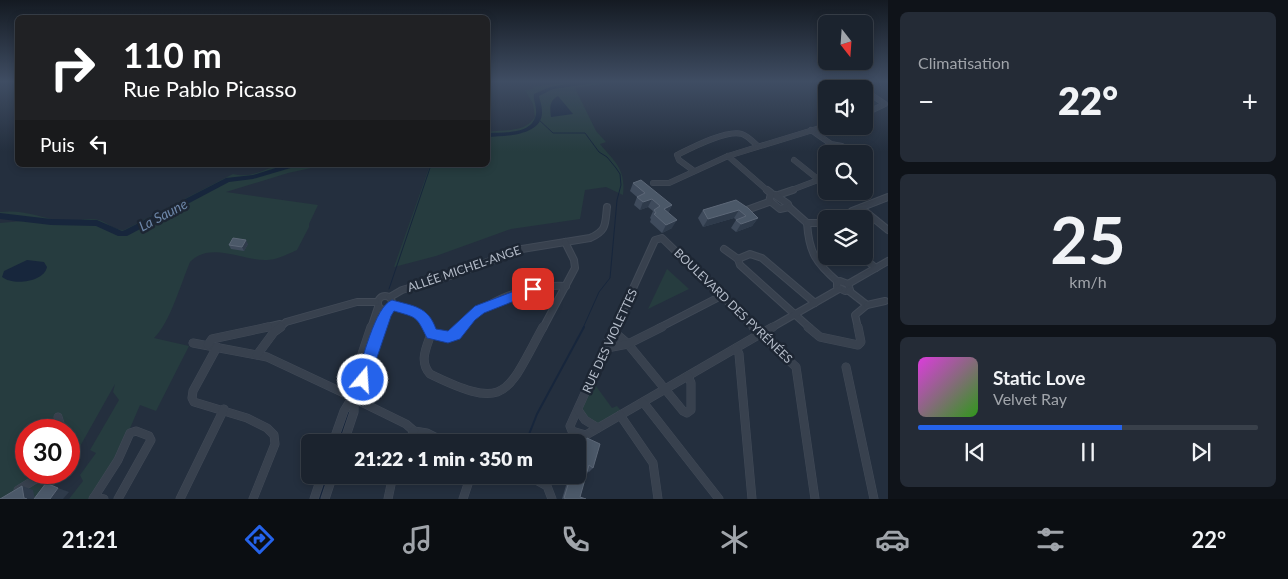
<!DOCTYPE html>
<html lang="fr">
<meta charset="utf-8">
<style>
body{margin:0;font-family:Lato,sans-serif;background:#242b36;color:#f1f3f6;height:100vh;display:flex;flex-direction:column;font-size:19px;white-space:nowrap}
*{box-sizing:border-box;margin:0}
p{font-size:16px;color:#a0a4aa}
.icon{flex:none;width:28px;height:28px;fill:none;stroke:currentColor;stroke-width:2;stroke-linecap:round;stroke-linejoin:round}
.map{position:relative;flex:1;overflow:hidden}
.details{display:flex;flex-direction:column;gap:12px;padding:12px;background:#0f1319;width:400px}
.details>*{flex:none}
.top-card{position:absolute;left:15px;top:15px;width:475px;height:152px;border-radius:8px;box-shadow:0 2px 8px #0003,0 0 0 1px #39404a;background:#202124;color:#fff;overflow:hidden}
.needle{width:32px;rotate:163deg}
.controls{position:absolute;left:818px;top:15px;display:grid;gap:10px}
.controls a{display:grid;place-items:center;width:55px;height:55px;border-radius:8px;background:#1b232e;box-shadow:0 2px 8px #0003,0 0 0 1px #39404a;font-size:25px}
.speed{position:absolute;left:15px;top:419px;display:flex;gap:10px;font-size:25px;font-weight:700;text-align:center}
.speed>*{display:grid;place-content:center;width:65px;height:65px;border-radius:50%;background:#1b232e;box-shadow:0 2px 8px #0003,0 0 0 1px #39404a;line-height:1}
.speed .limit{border:8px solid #d22;background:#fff;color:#111}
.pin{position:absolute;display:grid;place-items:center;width:42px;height:42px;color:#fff;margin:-21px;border-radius:10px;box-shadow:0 2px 8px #0006}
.me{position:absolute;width:55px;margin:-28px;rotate:18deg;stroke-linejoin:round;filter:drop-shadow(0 0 4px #0008)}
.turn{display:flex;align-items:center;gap:18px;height:105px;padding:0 25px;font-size:22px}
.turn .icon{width:65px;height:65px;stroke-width:2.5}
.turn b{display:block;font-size:35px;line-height:42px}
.then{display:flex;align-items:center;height:48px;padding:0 25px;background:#0003;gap:10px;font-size:19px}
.big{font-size:38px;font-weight:800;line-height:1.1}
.details .tile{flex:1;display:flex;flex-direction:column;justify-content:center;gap:8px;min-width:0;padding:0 18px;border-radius:8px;background:#242b36}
.details .dial{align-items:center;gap:0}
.dial b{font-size:65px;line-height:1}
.song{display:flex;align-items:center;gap:15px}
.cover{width:60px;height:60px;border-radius:8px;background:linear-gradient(135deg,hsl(300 70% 55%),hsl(110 70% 35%))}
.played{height:5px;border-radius:2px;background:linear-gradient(90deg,#2563eb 60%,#39404a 60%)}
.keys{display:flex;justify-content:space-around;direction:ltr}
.heat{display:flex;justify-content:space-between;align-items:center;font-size:28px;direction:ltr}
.trip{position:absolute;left:301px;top:434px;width:285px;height:50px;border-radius:8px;background:#1b232e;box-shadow:0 2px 8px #0003,0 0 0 1px #39404a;font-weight:800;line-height:50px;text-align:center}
.tab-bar{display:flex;height:80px;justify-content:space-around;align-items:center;background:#0b0e12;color:#a0a4aa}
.tab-bar .icon{width:35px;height:35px}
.tab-bar .current{color:#2563eb}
.tab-bar b{font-size:22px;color:#f1f3f6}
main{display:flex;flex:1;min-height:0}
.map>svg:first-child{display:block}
.green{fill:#263c3f}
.water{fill:#17263c}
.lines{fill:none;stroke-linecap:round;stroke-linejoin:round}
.stream-far1{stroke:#17263c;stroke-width:1}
.stream{stroke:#17263c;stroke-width:2}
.river{fill:#17263c;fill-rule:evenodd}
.minor-far2-casing{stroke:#414a57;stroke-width:6}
.minor-far1-casing{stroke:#414a57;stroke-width:8}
.minor-casing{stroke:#414a57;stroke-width:9}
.minor-far2{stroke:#38414e;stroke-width:5}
.minor-far1{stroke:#38414e;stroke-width:6}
.minor{stroke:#38414e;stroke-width:8}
.wall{fill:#3f4b5c}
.shaded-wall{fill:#2f3b4b}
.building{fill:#4b5868;stroke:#5c6777}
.route{fill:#2563eb;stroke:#184099}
.labels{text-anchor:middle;stroke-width:5;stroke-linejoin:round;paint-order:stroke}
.street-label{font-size:12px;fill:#b4bcc9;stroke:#1d2633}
.water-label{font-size:14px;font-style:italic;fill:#6d86a8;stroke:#1d2633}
</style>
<main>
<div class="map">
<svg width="888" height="499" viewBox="0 0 888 499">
<rect width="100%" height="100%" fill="#242f3e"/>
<g class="green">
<path d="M576,81H619L575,88L596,131L606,142L600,144C615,162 626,169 623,195L606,187L585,190L580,219L511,229L436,256L394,267L430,165H488V132C505,129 525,133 535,117L533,104L525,90L534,89L533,87C547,85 561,83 576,81Z"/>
<path d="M278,165H325L288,173L226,192L318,205L309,224V227L297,250C288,254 276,260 267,260C243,261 210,241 190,262C181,283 170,323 154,338L189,346L156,411L140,405L119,454L89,499H69L83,481L80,475L96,453L90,450L119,400L113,392L115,384L69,466V430H26V472L64,473L44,499H0V223L23,221L0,218V212C26,209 41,219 65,221C76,222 88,217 99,220C108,223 114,230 124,230L233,174C250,178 262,171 278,165Z"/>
<polygon points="667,269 689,289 648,309"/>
<polygon points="593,382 612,408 617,406 622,412 600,423 595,423 583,413 582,407"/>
</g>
<g class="water">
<path d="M558,96L573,114L551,117C550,107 549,101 558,96Z"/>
<path d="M27,260L44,262L47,267C44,282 13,286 2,277L4,271Z"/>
</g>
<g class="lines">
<g class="stream-far1">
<polyline points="538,119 553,133 585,133 599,152 607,157 616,168 620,174 621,185 617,200 610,278 599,292 583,328"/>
<polyline points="389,289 431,165"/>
<polyline points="376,328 381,313"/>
</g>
<g class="stream">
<polyline points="363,367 376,327"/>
<polyline points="338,442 348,412"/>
<polyline points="526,442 537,414 584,327"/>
<polyline points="320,499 328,475"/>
</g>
<g class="river">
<path d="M585,81H597L594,83L553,89L539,96C540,101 542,106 542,111C543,136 505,136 488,137V133C503,132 533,135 536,114C537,107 533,100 534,94L550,87Z"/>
<polygon points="285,165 295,165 294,167 253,179 229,182 127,236 118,236 96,226 51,225 0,219 0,213 51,219 97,220 122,231 125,230 226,178 253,175"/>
</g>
<defs>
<g id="minor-far2">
<polyline points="861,81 857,84 861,89"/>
<polyline points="864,90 885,104 864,114"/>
<polyline points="811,130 831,144 842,146 854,154"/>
<polyline points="728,156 768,191"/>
<polyline points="794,160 819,180"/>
<polyline points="864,161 866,163 864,165"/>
<path d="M694,171L679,160L677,155C691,148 727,129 742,134C748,136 753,142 758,146"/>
<polyline points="653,183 669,183 728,156 826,126"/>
<polyline points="789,191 826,177"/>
</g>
<g id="minor-far1">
<polyline points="778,195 793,190"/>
<polyline points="770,201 780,209 789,207 788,204 775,195"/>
<path d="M789,207L807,223C809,253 816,263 838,282"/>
<polyline points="861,208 888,230"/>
<polyline points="744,211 769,202 771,193 767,190"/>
<polyline points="852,211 888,197"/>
<polyline points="807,223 826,223"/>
<polyline points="724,249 738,259"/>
<polyline points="861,256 876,268"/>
<polyline points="738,259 740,265 810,328"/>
<polyline points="738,259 750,254 762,258 815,303"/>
<polygon points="840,281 848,284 850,290 845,291 837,287 837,283"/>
<polyline points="848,284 888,261"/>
<polyline points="849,291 867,305 855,315 858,328"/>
<circle cx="385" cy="303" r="7"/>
<path d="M390,297L402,290L450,276L522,249L590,238C607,231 605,224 607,207"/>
<path d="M392,305C407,310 422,312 429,328"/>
<polyline points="867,305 885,301"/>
<polyline points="263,328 280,324"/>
<polyline points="279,328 286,322 357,302 376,302"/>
<polyline points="371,328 378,307"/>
<polyline points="381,328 387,309"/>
<path d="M462,328C485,299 529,284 566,286"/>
<polyline points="543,328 575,268 574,260 565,242"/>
<polyline points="615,328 655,240 662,238 755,328"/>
<polyline points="659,328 721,296"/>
<polyline points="771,328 839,289"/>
</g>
<g id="minor">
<path d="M429,327L431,334C445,338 453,338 463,327"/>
<polyline points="615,327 570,426 572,431 586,435 760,334"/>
<polyline points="753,327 760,334"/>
<polyline points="808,327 820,337 858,345 861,342 858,327"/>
<polyline points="614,332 628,344 683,411 687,413 691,410 691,383 688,376"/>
<path d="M431,334C426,348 419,362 430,374C508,412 506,394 543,327"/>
<polyline points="760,334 796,367 815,499"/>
<polyline points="760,334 773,327"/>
<polyline points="193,343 267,357 350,396"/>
<polyline points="208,345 212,339 268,327"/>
<polyline points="217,347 193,391 192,398 194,402 247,418 267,428 274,435 275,444 253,499"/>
<polyline points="607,348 628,344 662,327"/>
<polyline points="736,348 739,354 752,499"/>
<polyline points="257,355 274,332 281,327"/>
<polyline points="846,367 874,499"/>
<polyline points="353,394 352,384 371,327"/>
<polyline points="356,395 360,390 381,327"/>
<polyline points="357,400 406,424 414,431 427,433 445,442"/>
<polyline points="643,402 719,499"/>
<polyline points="578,410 585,420 598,428"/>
<polyline points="620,415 653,463 658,499"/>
<polyline points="58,417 62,430"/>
<polyline points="333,442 344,411 350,401"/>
<polyline points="344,442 354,412 354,402"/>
<polyline points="408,442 414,431"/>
<polyline points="527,475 547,486 552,499"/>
<polyline points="18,490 47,472"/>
<polyline points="94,497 104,499"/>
<polyline points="93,499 118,460 130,433 136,431 149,436 151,440 118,499"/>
<polyline points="180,499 224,409"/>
<polyline points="314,499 322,475"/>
<polyline points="325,499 333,475"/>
<polyline points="388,499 393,475"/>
<polyline points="463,499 471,475"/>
</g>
</defs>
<use href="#minor-far2" class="minor-far2-casing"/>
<use href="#minor-far1" class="minor-far1-casing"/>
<use href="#minor" class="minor-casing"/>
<use href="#minor-far2" class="minor-far2"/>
<use href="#minor-far1" class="minor-far1"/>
<use href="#minor" class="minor"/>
</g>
<g class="wall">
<polygon points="633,183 672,205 668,213 672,228 662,233 650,222 651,219 650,218 653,211 648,207 640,210 634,205 637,197 630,191"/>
<polygon points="736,200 758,218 752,226 736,232 731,228 736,220 734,218 703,227 698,218 703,210"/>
<polygon points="248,244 244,251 231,249 229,245"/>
<polygon points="587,438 593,468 589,472 587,471 580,497 586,499 562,499 569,475 578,475 578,459 583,443"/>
</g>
<g class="shaded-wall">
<polygon points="652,199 648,207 640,210 643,202"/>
<polygon points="672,205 668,213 664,209"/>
<polygon points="739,210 734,218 703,227 708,219"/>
<polygon points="758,218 752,226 736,232 741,224"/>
<polygon points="677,220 672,228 662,233 666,225"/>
<polygon points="246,240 248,244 244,251 242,247"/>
<polygon points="22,486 33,490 35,499 27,499 24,498"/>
<polygon points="58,488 69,492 63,499 50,499"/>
</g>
<g class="building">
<polygon points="641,180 672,205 664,209 677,220 666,225 654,214 656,213 654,210 660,206 652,199 643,202 637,197 645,193 633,183"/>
<polygon points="736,200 748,208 758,218 741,224 736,220 746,216 739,210 708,219 703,210"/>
<polygon points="233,238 246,240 242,247 229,245"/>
<polygon points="587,438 600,444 593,468 589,465 580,497 586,499 566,499 564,498 571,475 578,475 578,459 581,458"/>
<polygon points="46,483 58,488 50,499 34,499"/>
<polygon points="22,486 24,498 27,499 0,499"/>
</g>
<linearGradient id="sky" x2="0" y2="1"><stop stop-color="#141a22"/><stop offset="0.54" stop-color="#3f4d63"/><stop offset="1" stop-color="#3f4d63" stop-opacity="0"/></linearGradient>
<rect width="888" height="151" fill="url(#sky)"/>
<path class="route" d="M533,284L537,285L539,289L537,292L484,313L475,320L460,339L448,343L427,338C416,316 418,318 394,311L391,316L368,384L363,386L358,384L356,380C362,362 375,306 392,300C413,306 428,306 436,329L448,331L475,306Z"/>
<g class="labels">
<g class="street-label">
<text transform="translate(464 269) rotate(-19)" y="4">ALLÉE MICHEL-ANGE</text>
<text transform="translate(733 306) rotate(44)" y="4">BOULEVARD DES PYRÉNÉES</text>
<text transform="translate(610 341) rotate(-65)" y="4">RUE DES VIOLETTES</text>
</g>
<g class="water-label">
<text transform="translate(163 215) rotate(-28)" y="5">La Saune</text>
</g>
</g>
</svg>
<div class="controls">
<a><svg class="needle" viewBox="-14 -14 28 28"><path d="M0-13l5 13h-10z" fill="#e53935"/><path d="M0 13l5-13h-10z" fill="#a0a4aa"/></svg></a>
<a><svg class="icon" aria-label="sound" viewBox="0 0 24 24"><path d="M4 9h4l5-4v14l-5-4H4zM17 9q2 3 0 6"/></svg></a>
<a><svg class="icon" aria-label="search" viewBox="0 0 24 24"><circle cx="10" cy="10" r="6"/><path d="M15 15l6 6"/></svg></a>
<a><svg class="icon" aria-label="layers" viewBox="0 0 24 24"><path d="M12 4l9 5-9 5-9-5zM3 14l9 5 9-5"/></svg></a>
</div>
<div class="speed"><div class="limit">30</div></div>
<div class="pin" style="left:533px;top:289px;background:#d93025"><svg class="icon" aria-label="arrive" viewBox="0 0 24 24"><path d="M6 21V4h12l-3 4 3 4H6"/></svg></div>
<svg class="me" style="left:363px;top:380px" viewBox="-20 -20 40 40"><circle r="17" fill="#2563eb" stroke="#fff" stroke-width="3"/><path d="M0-11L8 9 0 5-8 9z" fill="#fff"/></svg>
<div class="trip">21:22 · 1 min · 350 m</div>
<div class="top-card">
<div class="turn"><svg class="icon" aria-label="right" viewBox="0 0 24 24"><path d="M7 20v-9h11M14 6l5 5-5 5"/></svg><div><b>110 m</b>Rue Pablo Picasso</div></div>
<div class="then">Puis<svg class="icon" aria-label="left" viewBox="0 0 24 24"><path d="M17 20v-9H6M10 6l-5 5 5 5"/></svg></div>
</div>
</div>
<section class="details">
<div class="tile"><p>Climatisation</p>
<div class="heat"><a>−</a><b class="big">22°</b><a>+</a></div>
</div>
<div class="tile dial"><b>25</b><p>km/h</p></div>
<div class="tile">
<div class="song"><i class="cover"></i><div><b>Static Love</b><p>Velvet Ray</p></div></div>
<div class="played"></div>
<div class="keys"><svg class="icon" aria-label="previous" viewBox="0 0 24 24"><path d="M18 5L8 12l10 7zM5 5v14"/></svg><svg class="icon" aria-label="pause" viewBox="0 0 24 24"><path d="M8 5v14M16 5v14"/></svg><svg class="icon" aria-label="next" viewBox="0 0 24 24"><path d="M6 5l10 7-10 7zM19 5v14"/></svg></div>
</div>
</section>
</main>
<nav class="tab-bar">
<b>21:21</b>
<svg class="icon current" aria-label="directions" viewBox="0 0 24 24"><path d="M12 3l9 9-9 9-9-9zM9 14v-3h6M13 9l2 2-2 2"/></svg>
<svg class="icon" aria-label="music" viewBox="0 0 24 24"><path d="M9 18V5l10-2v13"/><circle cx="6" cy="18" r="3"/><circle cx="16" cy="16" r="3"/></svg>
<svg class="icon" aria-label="phone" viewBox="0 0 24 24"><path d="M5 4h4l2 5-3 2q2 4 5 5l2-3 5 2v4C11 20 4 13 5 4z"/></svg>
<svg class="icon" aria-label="climate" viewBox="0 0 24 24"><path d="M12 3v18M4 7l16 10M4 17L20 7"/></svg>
<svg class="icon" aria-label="car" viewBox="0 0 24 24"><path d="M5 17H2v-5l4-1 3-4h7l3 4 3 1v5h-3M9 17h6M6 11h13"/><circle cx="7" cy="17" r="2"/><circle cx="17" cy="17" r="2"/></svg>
<svg class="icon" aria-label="filters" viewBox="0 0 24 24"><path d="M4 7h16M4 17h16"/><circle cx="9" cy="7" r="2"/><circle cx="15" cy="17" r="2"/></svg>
<b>22°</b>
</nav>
